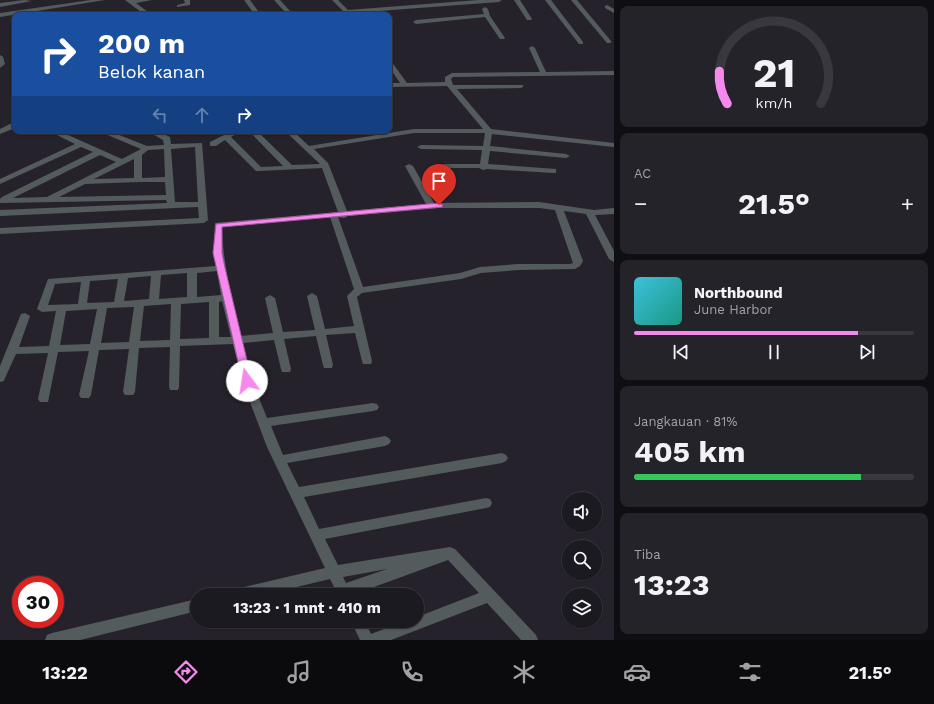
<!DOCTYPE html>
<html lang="id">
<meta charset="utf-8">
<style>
body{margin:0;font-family:"Work Sans",sans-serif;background:#25232a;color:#f1f3f6;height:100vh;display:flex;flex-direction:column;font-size:15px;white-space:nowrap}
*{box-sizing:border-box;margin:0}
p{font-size:13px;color:#a0a1a5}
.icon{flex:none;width:22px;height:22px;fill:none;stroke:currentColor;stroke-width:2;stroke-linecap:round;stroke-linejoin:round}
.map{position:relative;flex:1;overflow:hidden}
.panel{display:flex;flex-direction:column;gap:6px;padding:6px;background:#0f0e12;width:320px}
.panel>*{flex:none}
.banner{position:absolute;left:12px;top:12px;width:380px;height:122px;border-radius:8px;box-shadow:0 1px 3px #0004,0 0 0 1px #3a383f;background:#1a4fa0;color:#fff;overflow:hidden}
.fabs{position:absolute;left:562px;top:492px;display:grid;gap:8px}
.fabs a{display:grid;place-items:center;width:40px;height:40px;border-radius:50%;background:#1c1a21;box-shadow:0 1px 3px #0004,0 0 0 1px #3a383f;font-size:20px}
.speed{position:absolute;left:12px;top:576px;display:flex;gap:8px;font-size:20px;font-weight:700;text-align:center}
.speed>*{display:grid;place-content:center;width:52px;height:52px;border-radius:50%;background:#1c1a21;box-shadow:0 1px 3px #0004,0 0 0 1px #3a383f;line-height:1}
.speed .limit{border:6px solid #d22;background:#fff;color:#111}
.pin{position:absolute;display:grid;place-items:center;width:34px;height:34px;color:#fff;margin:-41px -17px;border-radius:50% 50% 50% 0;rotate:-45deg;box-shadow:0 0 4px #0007}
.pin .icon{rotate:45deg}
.me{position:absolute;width:44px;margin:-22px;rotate:346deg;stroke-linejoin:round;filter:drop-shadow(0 0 3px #0008)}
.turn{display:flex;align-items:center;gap:14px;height:84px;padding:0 20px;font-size:18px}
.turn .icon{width:52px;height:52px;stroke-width:2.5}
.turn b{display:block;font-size:28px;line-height:34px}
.lanes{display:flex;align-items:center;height:38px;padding:0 20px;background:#0003;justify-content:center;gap:20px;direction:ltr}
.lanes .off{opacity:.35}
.big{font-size:30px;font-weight:700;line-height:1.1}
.panel .widget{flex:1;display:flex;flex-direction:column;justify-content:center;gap:6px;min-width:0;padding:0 14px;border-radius:8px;background:#25232a}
.panel .dial{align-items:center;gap:0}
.dial svg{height:104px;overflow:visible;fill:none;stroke:#3a383f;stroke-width:7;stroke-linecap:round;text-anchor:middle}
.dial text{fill:#f1f3f6;stroke:none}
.song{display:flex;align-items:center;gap:12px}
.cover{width:48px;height:48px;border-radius:6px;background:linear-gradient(135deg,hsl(190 70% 55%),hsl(170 70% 35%))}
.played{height:4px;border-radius:2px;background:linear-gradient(90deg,#f689ee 80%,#3a383f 80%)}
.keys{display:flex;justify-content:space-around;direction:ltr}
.heat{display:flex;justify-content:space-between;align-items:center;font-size:22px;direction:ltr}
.charge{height:6px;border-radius:3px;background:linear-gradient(90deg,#34c759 81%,#3a383f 0)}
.trip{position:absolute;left:190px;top:588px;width:234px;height:40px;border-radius:20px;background:#1c1a21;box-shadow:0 1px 3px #0004,0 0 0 1px #3a383f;font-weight:700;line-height:40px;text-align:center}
.dock{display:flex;height:64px;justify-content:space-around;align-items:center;background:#0b0a0d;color:#a0a1a5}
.dock .icon{width:28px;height:28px}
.dock .selected{color:#f689ee}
.dock b{font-size:18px;color:#f1f3f6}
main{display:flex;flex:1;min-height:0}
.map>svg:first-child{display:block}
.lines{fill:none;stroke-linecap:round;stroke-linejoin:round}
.minor{fill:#545b5d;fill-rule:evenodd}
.route{fill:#f689ee;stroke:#a0599b}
</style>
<main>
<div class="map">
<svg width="614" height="640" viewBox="0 0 614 640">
<rect width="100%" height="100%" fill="#26222c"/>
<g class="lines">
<g class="minor">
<polygon points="24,0 32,1 0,7 0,3"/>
<polygon points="91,0 105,0 0,17 0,13"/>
<polygon points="125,0 152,0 136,3 152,15 145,15"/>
<polygon points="184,0 190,0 190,5 177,7 177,5 185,3"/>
<polygon points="244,0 250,0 261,15 255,15"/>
<polygon points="274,0 280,0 290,11 290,13 286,13"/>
<polygon points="332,0 338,0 348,10 478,0 502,0 499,2 352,13 353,15 347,15"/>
<polygon points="514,0 520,0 532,19 531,20 527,20"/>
<polygon points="545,0 551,0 583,42 583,44 579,44"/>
<polygon points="571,0 577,0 611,41 611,43 607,43"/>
<polygon points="607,5 614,9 614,13 605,8 605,6"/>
<polygon points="485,7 488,9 490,16 505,38 504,39 500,39 485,17 416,24 413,22 416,20 484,14 482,9"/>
<path d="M532,46L535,48L546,72L614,71V75L453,77L451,79L453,85H523V87L521,88L457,89L491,129L614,143V147L492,134L490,146L566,154L570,156L566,158L490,151L488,164L556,169V173H553L487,169L483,170L479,168H447L443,166L444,164H480L482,150L421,149L417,147L421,145L483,146L485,133H414L314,149L328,163L347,211L426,204L405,166L409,164L413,166L434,203L539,202L594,210L614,208V214L595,215L614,251V262L609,259L586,214L564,211L583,261L580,266L575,269L518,270L481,273L461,279L362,293L357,297L372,361L371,364H363L362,361L355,333L326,335L333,365L332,368H324L323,365L316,336L284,339L291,369L290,372H282L281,369L274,340L243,343L252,381L267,418L373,403L377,404L379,407L377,410L373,411L271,426L283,455L385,436L389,438L391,441L389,444L385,446L287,463L299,487L502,453L506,455L508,458L506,461L502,463L304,497L319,529L486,498L490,499L492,503L490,507L486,508L325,539L338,565L450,547L455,549L536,635L538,640H521L487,603L391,640H360L351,621H365L371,634L405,621H417V617L479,593L448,560L352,595H338L330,579L263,595H229L231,591L236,589L325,568L267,447L242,381L233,344L180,346L179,387L178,390H170L169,387L170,347L139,348L135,392L133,395H125L123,392L129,349L99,350L91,395L89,398H81L79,395L89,351L58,352L48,402H40L38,399L48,353L16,354L5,378L4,381L0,382V366L21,314L25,313L30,316L19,347L49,346L56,311L42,312L37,309L48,279L216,266L213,253L215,223L338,212L322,168L259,171H256L225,140L216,146H210V142L232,131H241L231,137L261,167L283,166L249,131H257L292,165L320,164L285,131H293L309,146L414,129H483L447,86L389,87V83H400L389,67V60L391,61L407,83L445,82V77L452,73L540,72L529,48ZM439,208H539L555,210L573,263L570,264H518L480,267L460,273L363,287L338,217L344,218L348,216ZM330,217L354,289L347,296L354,326L325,329L317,296L312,293L307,296L315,330L283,332L275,298L270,295L265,298L273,333L241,336C232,300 223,265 222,227ZM217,271L221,295L197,297V273ZM187,273V297L159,299L161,275ZM151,276L149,299L124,301L128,278ZM118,279L114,302L87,303L90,281ZM81,282L78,304L48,305L55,284ZM222,301L231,337H219V302ZM209,302V338L180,339L181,304ZM171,304L170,340L140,341L144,306ZM134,307L129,342L101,343L107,308ZM97,309L90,344L60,345L66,311ZM387,569L346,583L343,577Z"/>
<polygon points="0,55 3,57 5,64 0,68"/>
<polygon points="12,123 15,123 15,128 0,134 0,129"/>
<path d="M49,131H59L122,159L141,149L98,131H109L147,146L164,145L163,140L147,131H157L170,137L171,144L202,143L208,220L204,223L0,234V228L199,218L198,207L0,216V210L167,203L166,200L0,203V199L2,197L93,152L81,147L0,184V179L75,144ZM195,147L198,202H175L171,149ZM164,149L165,177L142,178V155L148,150ZM100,155L116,162L47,197L13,198ZM134,159V178L94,179ZM139,182H165L166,195L59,197L85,184Z"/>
<polygon points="197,599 197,611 80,640 45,640 47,635 52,633"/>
</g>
</g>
<polygon class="route" points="439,203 443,205 442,207 222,227 222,253 225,268 252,381 250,383 243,383 213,253 216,224"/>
</svg>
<div class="fabs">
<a><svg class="icon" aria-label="sound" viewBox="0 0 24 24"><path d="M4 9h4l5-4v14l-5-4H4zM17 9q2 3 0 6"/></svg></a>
<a><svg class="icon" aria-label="search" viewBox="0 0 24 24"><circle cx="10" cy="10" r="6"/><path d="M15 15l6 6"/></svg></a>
<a><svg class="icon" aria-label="layers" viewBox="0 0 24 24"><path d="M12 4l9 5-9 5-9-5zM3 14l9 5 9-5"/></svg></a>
</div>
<div class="speed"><div class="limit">30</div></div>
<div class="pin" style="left:439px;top:205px;background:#d93025"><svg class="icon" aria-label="arrive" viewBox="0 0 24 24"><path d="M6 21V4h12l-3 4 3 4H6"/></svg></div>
<svg class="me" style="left:247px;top:381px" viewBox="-20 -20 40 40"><circle r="19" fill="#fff"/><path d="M0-13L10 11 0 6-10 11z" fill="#f689ee"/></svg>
<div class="trip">13:23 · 1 mnt · 410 m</div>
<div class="banner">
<div class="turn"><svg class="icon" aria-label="right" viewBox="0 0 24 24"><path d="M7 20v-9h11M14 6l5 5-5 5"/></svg><div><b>200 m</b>Belok kanan</div></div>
<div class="lanes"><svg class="icon off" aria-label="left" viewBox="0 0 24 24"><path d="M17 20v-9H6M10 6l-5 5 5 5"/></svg><svg class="icon off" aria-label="ahead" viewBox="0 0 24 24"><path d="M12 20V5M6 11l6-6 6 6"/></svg><svg class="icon" aria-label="right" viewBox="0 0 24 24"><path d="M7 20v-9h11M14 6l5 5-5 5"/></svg></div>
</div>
</div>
<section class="panel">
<div class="widget dial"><svg viewBox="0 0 100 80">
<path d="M14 69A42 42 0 1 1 86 69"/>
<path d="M14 69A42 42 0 0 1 8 44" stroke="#f689ee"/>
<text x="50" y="56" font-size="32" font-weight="700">21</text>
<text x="50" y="72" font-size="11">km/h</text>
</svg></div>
<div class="widget"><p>AC</p>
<div class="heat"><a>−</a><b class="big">21.5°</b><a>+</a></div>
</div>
<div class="widget">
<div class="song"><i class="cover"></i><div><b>Northbound</b><p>June Harbor</p></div></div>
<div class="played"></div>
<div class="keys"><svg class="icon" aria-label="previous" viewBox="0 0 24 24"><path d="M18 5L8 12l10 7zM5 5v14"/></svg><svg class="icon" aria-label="pause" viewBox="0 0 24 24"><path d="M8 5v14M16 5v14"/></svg><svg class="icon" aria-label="next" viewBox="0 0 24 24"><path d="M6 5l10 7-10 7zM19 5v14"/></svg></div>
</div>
<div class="widget"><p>Jangkauan · 81%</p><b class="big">405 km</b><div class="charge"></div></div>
<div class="widget"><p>Tiba</p><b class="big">13:23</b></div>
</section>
</main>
<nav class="dock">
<b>13:22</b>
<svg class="icon selected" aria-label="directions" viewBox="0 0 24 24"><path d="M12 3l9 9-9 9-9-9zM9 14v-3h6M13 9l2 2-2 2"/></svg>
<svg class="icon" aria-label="music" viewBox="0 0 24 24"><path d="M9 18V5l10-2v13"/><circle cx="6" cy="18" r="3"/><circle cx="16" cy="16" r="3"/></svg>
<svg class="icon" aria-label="phone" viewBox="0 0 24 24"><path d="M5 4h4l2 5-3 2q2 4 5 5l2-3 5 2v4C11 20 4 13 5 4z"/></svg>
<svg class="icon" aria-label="climate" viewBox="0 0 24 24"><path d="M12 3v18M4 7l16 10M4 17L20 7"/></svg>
<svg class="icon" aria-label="car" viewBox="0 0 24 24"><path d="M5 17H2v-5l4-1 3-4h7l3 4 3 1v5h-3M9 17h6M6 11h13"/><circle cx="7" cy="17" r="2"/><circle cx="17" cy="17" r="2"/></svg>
<svg class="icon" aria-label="filters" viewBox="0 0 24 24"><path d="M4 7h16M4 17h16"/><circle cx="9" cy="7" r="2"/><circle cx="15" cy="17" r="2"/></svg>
<b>21.5°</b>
</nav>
